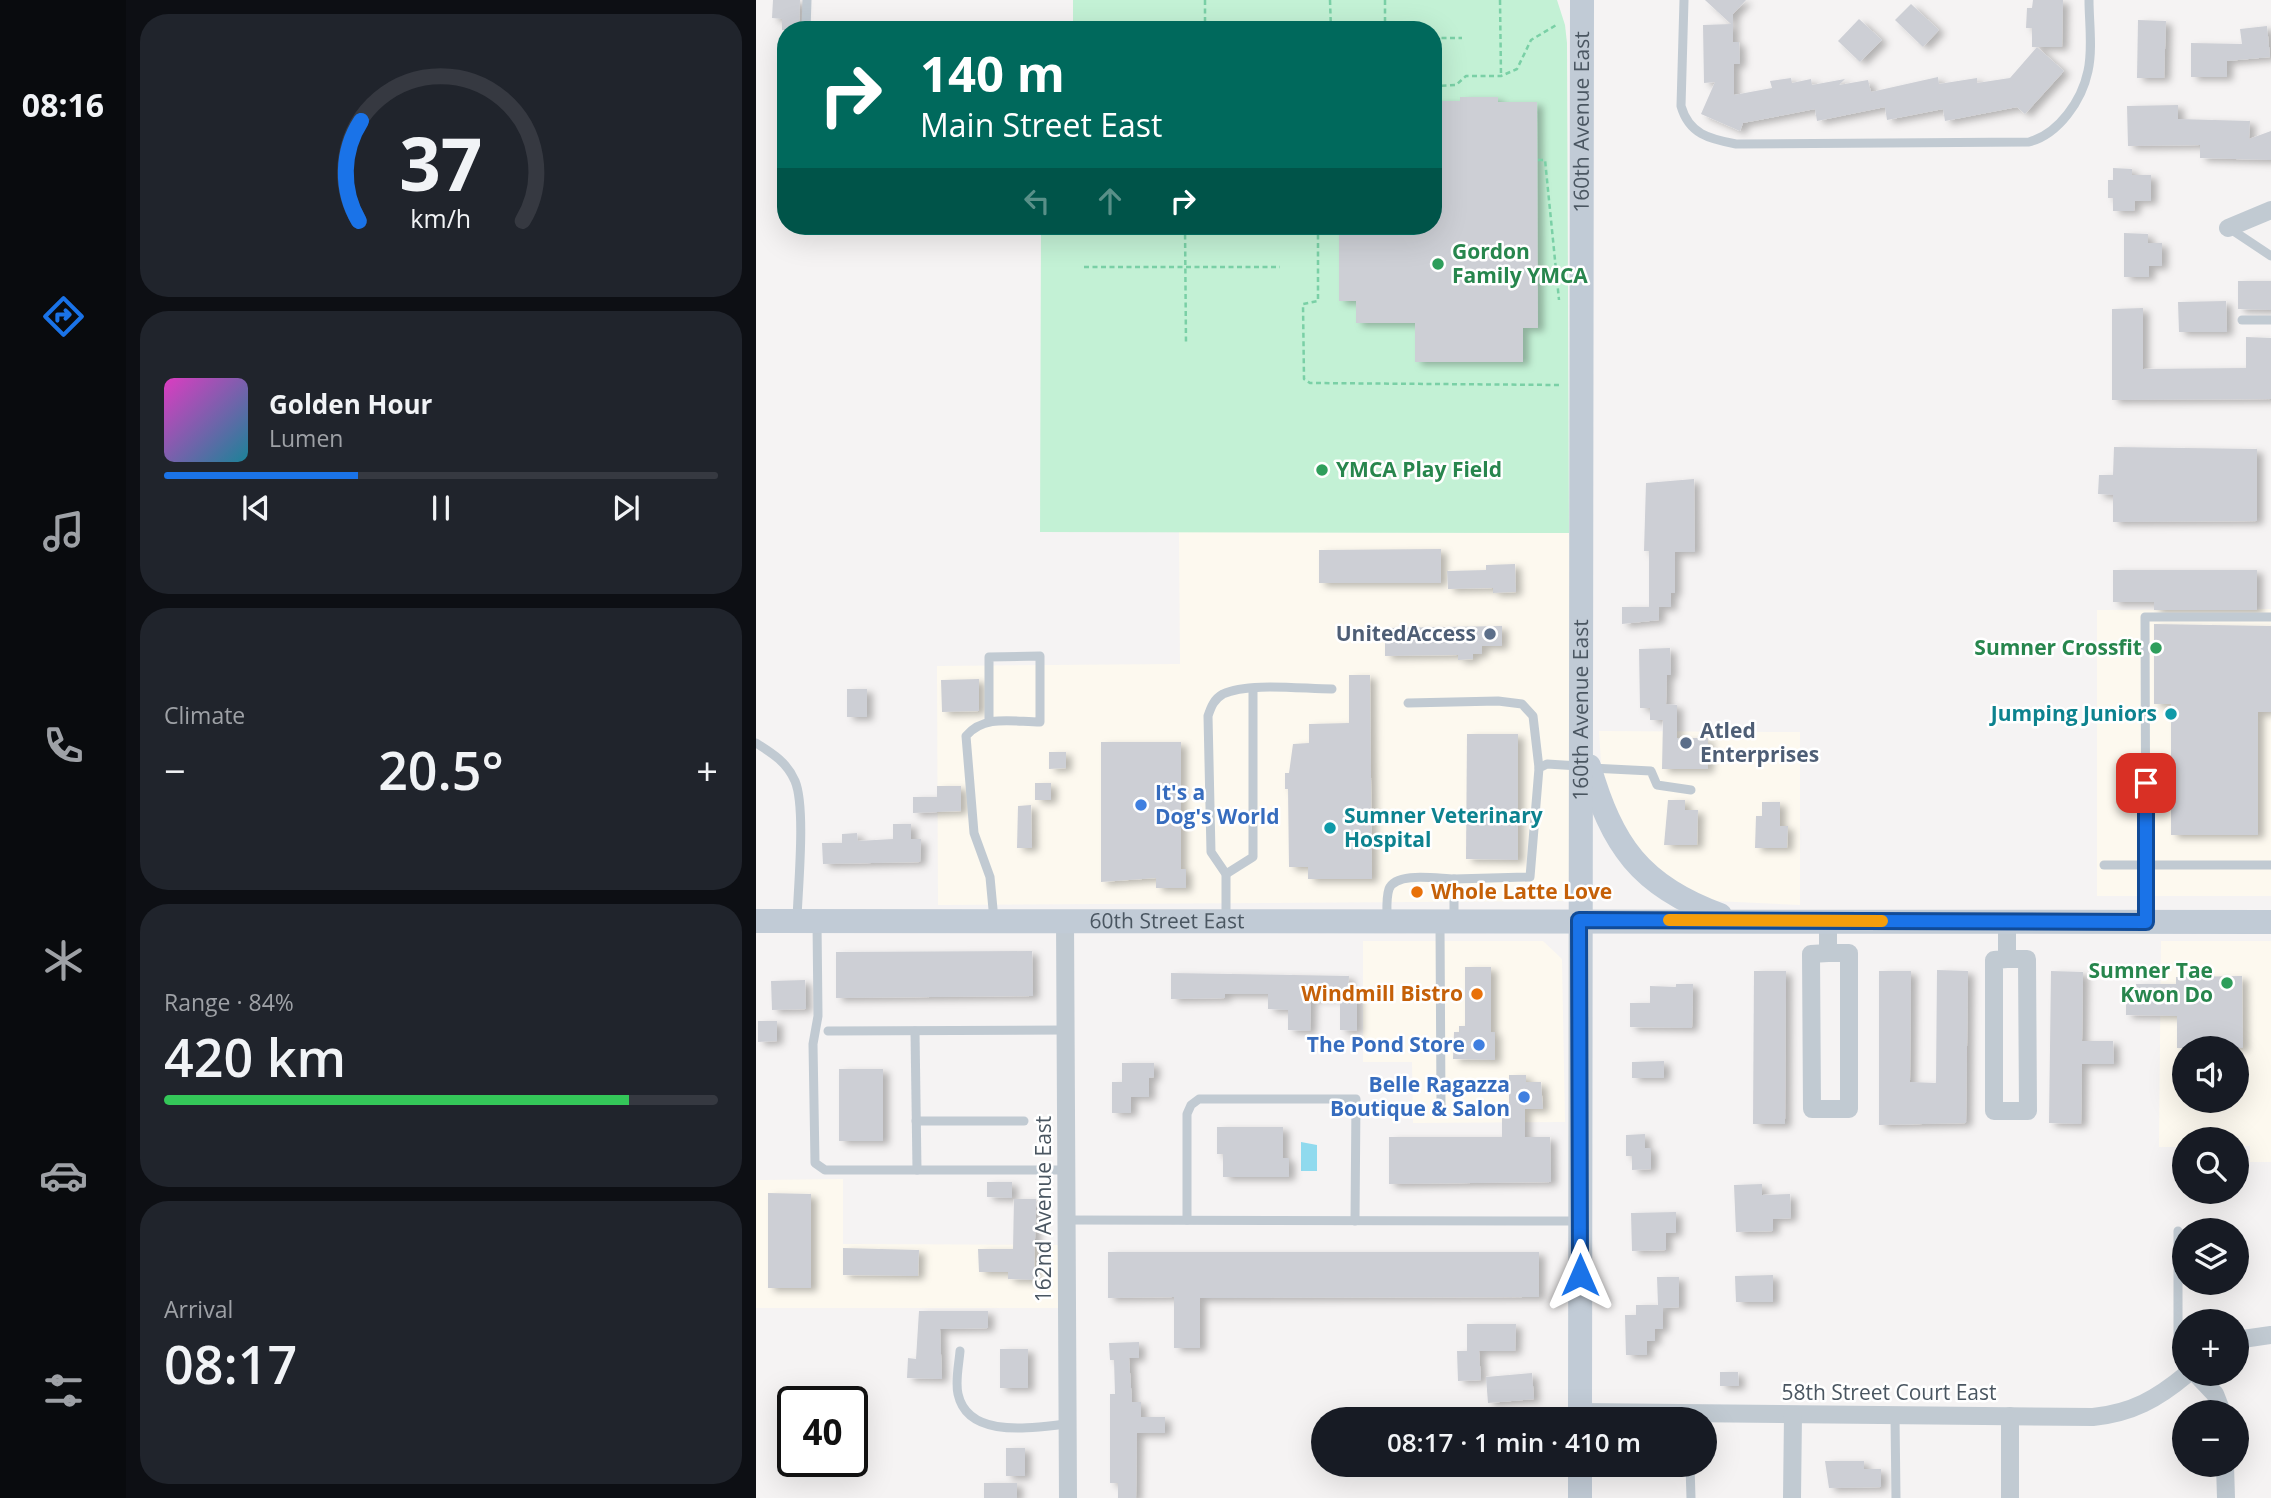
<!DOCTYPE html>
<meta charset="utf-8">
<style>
body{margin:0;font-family:"Open Sans",sans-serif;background:#20242c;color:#f1f3f6;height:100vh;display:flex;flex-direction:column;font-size:26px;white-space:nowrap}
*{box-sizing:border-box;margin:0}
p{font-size:23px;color:#9ea1a6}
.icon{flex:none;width:38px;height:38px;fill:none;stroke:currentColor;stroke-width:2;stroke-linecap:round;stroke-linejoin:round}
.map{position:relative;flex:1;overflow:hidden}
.sheet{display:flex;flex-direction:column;gap:14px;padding:14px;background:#0d0f14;width:630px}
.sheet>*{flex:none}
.top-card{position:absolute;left:21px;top:21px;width:665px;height:214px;border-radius:28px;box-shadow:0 7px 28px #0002;background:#00695c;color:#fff;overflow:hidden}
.controls{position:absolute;left:1416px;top:1036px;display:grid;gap:14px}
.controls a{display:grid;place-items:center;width:77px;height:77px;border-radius:50%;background:#171b24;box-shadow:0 7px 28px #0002;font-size:35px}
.speed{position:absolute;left:21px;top:1386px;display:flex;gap:14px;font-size:35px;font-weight:700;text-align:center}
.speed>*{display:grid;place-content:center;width:91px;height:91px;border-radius:50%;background:#171b24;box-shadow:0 7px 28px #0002;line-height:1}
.speed .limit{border:4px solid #111;border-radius:10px;background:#fff;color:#111}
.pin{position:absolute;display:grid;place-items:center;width:60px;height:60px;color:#fff;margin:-30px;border-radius:14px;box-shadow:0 4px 10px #0006}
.me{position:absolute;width:77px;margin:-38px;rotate:0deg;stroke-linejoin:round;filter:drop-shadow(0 0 5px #0008)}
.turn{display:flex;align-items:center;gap:24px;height:147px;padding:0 28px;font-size:32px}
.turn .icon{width:91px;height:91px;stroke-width:2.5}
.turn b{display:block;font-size:49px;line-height:60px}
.lanes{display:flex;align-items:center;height:66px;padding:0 28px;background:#0003;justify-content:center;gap:35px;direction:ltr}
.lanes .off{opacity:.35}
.big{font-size:52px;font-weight:600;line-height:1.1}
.sheet .widget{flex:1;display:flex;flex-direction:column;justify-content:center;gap:10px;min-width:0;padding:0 24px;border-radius:28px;background:#20242c}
.sheet .dial{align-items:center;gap:0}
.dial svg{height:182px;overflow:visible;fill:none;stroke:#363941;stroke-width:7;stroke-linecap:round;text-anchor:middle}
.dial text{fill:#f1f3f6;stroke:none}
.song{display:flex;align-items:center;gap:21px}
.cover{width:84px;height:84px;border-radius:10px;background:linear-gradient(135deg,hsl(310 70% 55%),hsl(190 70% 35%))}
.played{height:7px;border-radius:4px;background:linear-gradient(90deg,#1a73e8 35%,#363941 35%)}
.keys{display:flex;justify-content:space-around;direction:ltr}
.heat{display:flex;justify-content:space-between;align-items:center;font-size:38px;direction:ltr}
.charge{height:10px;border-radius:5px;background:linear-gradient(90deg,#34c759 84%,#363941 0)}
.trip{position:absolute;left:555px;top:1407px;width:406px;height:70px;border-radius:35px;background:#171b24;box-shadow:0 7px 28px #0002;font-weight:600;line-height:70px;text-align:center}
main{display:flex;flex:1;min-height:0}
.tab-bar{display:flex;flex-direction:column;width:126px;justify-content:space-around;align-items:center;background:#090b0e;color:#9ea1a6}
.tab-bar .icon{width:49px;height:49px}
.tab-bar .on{color:#1a73e8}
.tab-bar b{font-size:32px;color:#f1f3f6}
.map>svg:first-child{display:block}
.commercial{fill:#fdf9ef;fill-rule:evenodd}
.green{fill:#c3f1d5}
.water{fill:#90daee}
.building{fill:#cdcfd5;filter:url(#shadow)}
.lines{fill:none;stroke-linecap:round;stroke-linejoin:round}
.path{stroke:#7ad0a6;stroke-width:2.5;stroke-dasharray:5 3.5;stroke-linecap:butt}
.lane{stroke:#c1cad2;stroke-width:9}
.street{stroke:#c1cad2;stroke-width:18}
.secondary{stroke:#c1cbd6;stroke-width:24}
.route-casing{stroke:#114b97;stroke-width:18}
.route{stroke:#1a73e8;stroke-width:12}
.slow{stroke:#f59e0b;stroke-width:12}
.leisure-dot{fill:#2e9e5b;stroke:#fff;stroke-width:2.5}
.service-dot{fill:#5c6f8a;stroke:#fff;stroke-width:2.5}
.culture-dot{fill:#0f9aa8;stroke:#fff;stroke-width:2.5}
.shop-dot{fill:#3f7fe0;stroke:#fff;stroke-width:2.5}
.food-dot{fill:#e8710a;stroke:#fff;stroke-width:2.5}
.labels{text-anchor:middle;stroke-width:5;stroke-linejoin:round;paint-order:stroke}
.street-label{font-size:21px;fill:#4a5661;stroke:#fff}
.leisure-label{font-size:21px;font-weight:bold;fill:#27864d;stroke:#fff;text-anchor:start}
.service-label{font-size:21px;font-weight:bold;fill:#4e5e75;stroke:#fff;text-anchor:end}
.culture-label{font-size:21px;font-weight:bold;fill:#0d838f;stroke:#fff;text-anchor:end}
.shop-label{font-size:21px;font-weight:bold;fill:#366cbe;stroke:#fff;text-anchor:end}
.food-label{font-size:21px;font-weight:bold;fill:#c56008;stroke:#fff;text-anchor:start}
</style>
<main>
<nav class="tab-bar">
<b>08:16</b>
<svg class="icon on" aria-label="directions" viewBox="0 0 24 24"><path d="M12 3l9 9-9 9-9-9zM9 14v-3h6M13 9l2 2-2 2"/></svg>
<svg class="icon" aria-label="music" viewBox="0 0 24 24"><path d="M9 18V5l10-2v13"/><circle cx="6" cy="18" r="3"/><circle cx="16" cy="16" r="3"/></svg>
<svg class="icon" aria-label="phone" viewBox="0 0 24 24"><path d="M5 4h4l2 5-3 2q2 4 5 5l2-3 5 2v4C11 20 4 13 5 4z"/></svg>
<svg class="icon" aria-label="climate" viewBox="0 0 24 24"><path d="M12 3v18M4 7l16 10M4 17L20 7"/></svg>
<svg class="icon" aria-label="car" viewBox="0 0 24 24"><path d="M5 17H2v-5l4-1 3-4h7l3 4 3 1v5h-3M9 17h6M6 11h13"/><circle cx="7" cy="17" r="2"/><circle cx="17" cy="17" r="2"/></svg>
<svg class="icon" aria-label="filters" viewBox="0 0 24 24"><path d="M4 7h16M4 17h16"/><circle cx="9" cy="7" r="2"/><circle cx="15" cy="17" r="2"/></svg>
</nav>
<section class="sheet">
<div class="widget dial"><svg viewBox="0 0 100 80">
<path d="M14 69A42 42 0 1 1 86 69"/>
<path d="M14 69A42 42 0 0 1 15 25" stroke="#1a73e8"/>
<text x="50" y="56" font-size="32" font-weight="700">37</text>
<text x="50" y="72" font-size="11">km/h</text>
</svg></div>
<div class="widget">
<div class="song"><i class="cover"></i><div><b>Golden Hour</b><p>Lumen</p></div></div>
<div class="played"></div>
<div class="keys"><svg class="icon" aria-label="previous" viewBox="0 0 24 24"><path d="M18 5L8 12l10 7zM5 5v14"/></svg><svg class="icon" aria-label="pause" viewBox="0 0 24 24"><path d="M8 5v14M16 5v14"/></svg><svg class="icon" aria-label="next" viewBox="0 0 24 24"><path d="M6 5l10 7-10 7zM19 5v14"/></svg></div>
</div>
<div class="widget"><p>Climate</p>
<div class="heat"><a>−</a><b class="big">20.5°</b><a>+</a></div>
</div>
<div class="widget"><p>Range · 84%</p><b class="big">420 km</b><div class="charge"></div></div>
<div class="widget"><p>Arrival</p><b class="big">08:17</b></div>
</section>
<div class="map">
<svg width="1515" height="1498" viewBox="0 0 1515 1498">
<defs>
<filter id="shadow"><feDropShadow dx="6" dy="3.5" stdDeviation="3.5" flood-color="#0004"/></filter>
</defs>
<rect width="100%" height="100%" fill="#f5f3f3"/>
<g class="commercial">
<polygon points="423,532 813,533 815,901 182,905 181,666 424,664"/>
<polygon points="1515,609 1515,896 1341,896 1341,610"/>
<polygon points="843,731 1044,732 1044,905 958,901 927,889 878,846 846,779"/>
<polygon points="607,941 787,941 806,959 809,1122 657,1123 656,1062 607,1062"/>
<path d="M1405,941H1515V1162H1494V1146H1481L1480,1139H1428V1147H1403ZM1428,1048H1480V1101H1428Z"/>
<polygon points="87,1179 87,1244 311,1245 311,1308 0,1308 0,1180"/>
</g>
<polygon class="green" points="317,0 801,0 809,25 811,43 813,533 284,532 285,226 677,226 677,30 317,30"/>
<polygon class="water" points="545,1142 561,1145 561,1171 545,1171"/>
<g class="building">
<polygon points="17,0 44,0 43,30 26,30 26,19 16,18"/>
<polygon points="949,0 990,0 977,14 977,42 983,42 984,64 978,64 978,95 1016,88 1014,81 1035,78 1036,83 1055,79 1056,85 1089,79 1083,85 1112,80 1115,92 1182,77 1183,84 1221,78 1221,83 1254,78 1281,47 1308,71 1269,114 1261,107 1189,121 1187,109 1131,120 1129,107 1061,121 1059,109 987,123 984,131 945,114 959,82 948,83 947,25 975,24"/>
<polygon points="1277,0 1307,0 1306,47 1276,47 1276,28 1270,28 1271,8 1276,8"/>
<polygon points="1155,4 1183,30 1167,47 1139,20"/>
<polygon points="1103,19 1126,40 1104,62 1082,41"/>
<polygon points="1382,20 1410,21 1408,78 1381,78"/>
<polygon points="1511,26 1514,57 1471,61 1471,77 1435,77 1435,43 1486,44 1484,29"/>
<polygon points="704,97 742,97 742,102 781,102 782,328 767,328 767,362 659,362 659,323 600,323 600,301 583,301 583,226 677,226 677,101 704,101"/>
<polygon points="1422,105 1422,119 1494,121 1493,139 1515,131 1515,160 1444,158 1444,145 1372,146 1371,106"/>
<polygon points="1357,168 1376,169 1376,175 1395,175 1395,201 1379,201 1378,211 1357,211 1357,198 1352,198 1352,180 1357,180"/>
<polygon points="1368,233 1392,234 1392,243 1406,243 1406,266 1393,266 1393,277 1368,277"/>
<polygon points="1482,281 1515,281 1515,310 1482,309"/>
<polygon points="1470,301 1471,332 1423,332 1422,302"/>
<polygon points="1387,308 1387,369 1490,368 1490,337 1515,338 1515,399 1356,400 1356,309"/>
<polygon points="1358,447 1501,449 1501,521 1357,522 1357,495 1342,494 1343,475 1357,475"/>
<polygon points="938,479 939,552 919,552 919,593 915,593 915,607 903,607 903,620 866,624 866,607 893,607 893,551 888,551 890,483"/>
<polygon points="685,549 685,583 563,583 563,550"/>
<polygon points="759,564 760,592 737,593 737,588 692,589 691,571 730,570 730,565"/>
<polygon points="1357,570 1501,570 1501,610 1398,610 1398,602 1357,602"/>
<polygon points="1398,624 1515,626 1515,712 1502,712 1502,835 1415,835 1415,704 1398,704"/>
<polygon points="746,626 746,646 726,646 726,654 717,654 717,659 702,660 702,655 629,656 629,628"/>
<polygon points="914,648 915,675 911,675 910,704 921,705 921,738 952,738 952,769 906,769 907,720 894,720 894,708 884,708 883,649"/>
<polygon points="593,675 614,675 616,879 552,879 552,867 533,867 532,789 529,789 529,773 533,773 537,744 553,743 553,724 593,723"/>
<polygon points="223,679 223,711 186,712 185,680"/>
<rect x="91" y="689" width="20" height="28"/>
<polygon points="711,734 762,734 762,860 710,859"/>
<polygon points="345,742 425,742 425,869 430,869 430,888 400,888 400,878 345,882"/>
<polygon points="293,752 310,752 310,768 293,769"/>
<rect x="279" y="783" width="16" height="17"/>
<polygon points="181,786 205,786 205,811 157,813 157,797 181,797"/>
<polygon points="912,800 929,800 929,810 942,810 941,845 908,845"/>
<polygon points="1006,802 1024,802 1024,826 1032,826 1031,848 999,848 1000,816 1006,816"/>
<polygon points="275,805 276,848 261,848 262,806"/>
<polygon points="137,824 155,824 155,839 165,839 164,862 67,864 66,843 86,843 86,834 101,833 102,841 137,839"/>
<polygon points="276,951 277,996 80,998 80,952"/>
<polygon points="709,967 735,967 735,1032 739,1032 739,1060 697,1059 698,1032 703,1032 703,1026 709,1026"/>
<polygon points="1181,970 1212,971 1210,1123 1123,1125 1123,971 1155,971 1154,1082 1180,1083"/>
<polygon points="998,971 1030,971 1029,1124 997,1124"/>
<polygon points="1295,971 1327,972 1326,1041 1357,1041 1358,1064 1326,1064 1325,1124 1293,1123"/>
<polygon points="415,973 593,976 592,994 601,994 601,1031 584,1030 584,998 555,998 554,1031 532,1030 532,1010 512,1009 512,994 469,994 469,998 415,999"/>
<polygon points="1486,976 1487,1048 1421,1048 1421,1016 1370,1015 1370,989 1380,989 1380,984 1420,984 1420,977"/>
<polygon points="49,980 50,1009 16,1010 15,981"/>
<polygon points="920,984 937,984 936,1028 874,1027 874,1003 894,1003 894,986 920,987"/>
<polygon points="2,1021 21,1021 21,1041 2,1042"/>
<polygon points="908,1061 908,1078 876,1078 876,1062"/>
<polygon points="366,1063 398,1063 398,1077 393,1078 393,1097 375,1097 375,1113 356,1113 356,1082 366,1082"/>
<rect x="83" y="1069" width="44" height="72"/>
<polygon points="753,1075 770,1075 770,1082 785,1082 787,1109 769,1109 769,1137 794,1137 795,1182 633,1184 633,1137 746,1137 746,1107 753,1107"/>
<polygon points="461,1127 527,1127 527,1158 533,1158 533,1177 467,1177 467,1154 461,1154"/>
<polygon points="889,1134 889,1148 895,1148 895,1169 876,1170 876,1156 870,1156 870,1135"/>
<polygon points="231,1182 256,1182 256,1198 231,1197"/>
<polygon points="1006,1184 1006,1195 1034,1194 1035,1218 1017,1219 1017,1231 980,1232 978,1185"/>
<polygon points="12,1193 55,1194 55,1288 12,1288"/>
<polygon points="258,1199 280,1199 278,1280 252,1279 252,1272 223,1272 222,1249 257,1249"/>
<polygon points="920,1212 920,1233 910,1233 910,1250 876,1251 875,1213"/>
<polygon points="87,1248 163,1250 162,1276 87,1275"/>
<polygon points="352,1252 783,1252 783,1297 444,1298 444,1348 418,1348 418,1297 352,1298"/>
<polygon points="1017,1275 1017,1302 980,1302 979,1276"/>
<polygon points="901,1277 923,1277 923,1307 907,1308 907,1329 899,1329 899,1341 891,1341 891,1355 870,1355 869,1315 880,1315 880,1305 902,1305"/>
<polygon points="163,1311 232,1311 232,1328 184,1329 186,1379 151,1378 152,1358 160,1359"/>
<polygon points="711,1324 760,1324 759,1351 723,1351 725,1380 702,1381 701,1351 711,1351"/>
<polygon points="383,1342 383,1358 373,1358 376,1402 385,1402 385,1417 409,1417 409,1433 381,1433 380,1498 362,1498 362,1483 354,1483 354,1394 359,1394 358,1360 354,1360 353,1343"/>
<rect x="244" y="1349" width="28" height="39"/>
<polygon points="964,1372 982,1372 983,1386 964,1386"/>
<polygon points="776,1373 778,1399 732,1403 730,1377"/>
<rect x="250" y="1448" width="19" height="28"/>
<polygon points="1069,1461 1108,1461 1108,1469 1125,1469 1125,1487 1073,1488"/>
<rect x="228" y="1483" width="33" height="15"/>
</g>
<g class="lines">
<g class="path">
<polyline points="449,0 449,30"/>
<polyline points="574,0 575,30"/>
<polyline points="629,0 629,30"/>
<polyline points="744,0 745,76"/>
<polyline points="677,38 706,38"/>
<polyline points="677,86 700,85 710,76 745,76 761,69 775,40 802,24"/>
<polyline points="782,160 789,160 803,300"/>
<polyline points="429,226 430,344"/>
<polyline points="562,226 562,301 547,304 548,379 554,383 803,385"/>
<polyline points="328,267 524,267"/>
</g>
<g class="lane">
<path d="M928,0L925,106C933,134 953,139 980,144L1273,142C1303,134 1326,100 1332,71C1337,49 1333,22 1333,0"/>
<polyline points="50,30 51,0"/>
<polyline points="194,30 297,27 297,30"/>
<polyline points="1473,228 1515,256"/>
<polyline points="1486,320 1515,320"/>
<polyline points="652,703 742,701 766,704 777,716 783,768"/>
<path d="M233,721V657L284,656V722C258,722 228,714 210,736L218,833L234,877L238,920"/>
<path d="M0,743C16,753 31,762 39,781C50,807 42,887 41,919"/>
<polyline points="835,768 895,771 901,785 935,790"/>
<polyline points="1348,865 1515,865"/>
<polyline points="470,874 497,857 497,690"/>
<path d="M470,918V874L455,852L452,716C455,707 458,699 467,694C492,682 547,689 576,689"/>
<path d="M631,918C631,909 630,898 633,889C640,871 683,879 698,879"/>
<polyline points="698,919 698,879 774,877 783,768 791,764 823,766"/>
<polyline points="1390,920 1389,617 1515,617"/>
<polyline points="61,922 62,1016 57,1044 59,1163 69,1170 311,1170"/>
<polyline points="684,925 685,1105"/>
<polyline points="72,1031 310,1030"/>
<polyline points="159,1031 161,1170"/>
<polyline points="160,1121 268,1121"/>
<polyline points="311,1220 822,1221"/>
<polyline points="431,1220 431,1114 435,1105 443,1099 600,1099 599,1221"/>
<polyline points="1422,1231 1422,1339 1428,1358"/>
<path d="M204,1351C203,1364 199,1381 202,1394C212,1440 278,1427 312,1424"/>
<polyline points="1139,1416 1140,1498"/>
<polyline points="934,1465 935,1498"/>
</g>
<g class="street">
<polyline points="1472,228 1515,210"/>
<polyline points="309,920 312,1498"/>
<polyline points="1072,921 1072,953 1055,954 1056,1109 1093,1109 1093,953 1072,953"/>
<polyline points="1251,921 1251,959 1238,960 1238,1111 1272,1111 1271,959 1251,959"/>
<polyline points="1480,1340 1515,1335"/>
<polyline points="1440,1374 1459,1394 1466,1412"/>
<path d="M824,1412L1337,1417C1376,1413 1401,1399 1431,1374"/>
<polyline points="1254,1416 1254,1498"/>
<polyline points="1469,1465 1470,1498"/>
<polyline points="1036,1498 1037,1415"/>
</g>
<g class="secondary">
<path d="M833,766C856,845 884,886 964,915"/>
<path id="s1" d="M0,921L1515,922"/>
<path id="s2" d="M824,1419L826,0"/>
<polyline points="824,1465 824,1498"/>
</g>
</g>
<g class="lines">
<defs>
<polyline id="route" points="824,1275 823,920 1390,922 1390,783"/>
</defs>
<use href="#route" class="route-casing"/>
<use href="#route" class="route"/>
<polyline class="slow" points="913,920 1126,921"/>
</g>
<g class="leisure-dot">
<circle cx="682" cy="264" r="7"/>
<circle cx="566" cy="470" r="7"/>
<circle cx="1400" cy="648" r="7"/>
<circle cx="1471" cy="983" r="7"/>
</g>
<g class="service-dot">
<circle cx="734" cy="634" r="7"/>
<circle cx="930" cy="743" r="7"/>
</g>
<g class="culture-dot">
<circle cx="1415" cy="714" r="7"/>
<circle cx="574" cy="828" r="7"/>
</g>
<g class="shop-dot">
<circle cx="385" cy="805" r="7"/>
<circle cx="723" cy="1045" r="7"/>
<circle cx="768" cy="1097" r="7"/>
</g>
<g class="food-dot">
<circle cx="661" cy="892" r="7"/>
<circle cx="721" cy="994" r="7"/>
</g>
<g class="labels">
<g class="street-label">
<text dy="7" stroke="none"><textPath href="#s2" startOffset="1297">160th Avenue East</textPath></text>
<text dy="7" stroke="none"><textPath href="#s2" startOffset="709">160th Avenue East</textPath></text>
<text dy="7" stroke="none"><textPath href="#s1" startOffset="411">60th Street East</textPath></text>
<text transform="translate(288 1209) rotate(-90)" y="7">162nd Avenue East</text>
<text x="1133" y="1400">58th Street Court East</text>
</g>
<g class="leisure-label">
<text x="696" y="259">Gordon<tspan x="696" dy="24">Family YMCA</tspan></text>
<text x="580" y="477">YMCA Play Field</text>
<text x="1386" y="655" text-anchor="end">Sumner Crossfit</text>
<text x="1457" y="978" text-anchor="end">Sumner Tae<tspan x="1457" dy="24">Kwon Do</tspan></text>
</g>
<g class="service-label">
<text x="720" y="641">UnitedAccess</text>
<text x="944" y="738" text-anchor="start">Atled<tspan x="944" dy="24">Enterprises</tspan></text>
</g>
<g class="culture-label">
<text x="1401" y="721">Jumping Juniors</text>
<text x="588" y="823" text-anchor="start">Sumner Veterinary<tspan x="588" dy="24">Hospital</tspan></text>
</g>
<g class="shop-label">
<text x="399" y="800" text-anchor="start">It's a<tspan x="399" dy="24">Dog's World</tspan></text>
<text x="709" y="1052">The Pond Store</text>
<text x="754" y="1092">Belle Ragazza<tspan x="754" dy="24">Boutique &amp; Salon</tspan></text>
</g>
<g class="food-label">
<text x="675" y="899">Whole Latte Love</text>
<text x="707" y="1001" text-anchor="end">Windmill Bistro</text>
</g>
</g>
</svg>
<div class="controls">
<a><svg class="icon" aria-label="sound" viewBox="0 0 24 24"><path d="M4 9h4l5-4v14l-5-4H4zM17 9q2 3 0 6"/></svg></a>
<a><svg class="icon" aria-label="search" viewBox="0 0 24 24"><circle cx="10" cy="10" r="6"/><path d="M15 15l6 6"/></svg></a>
<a><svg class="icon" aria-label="layers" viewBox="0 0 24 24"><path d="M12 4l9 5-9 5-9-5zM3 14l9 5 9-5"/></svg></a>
<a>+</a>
<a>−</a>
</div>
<div class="speed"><div class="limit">40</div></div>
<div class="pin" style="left:1390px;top:783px;background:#d93025"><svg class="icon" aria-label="arrive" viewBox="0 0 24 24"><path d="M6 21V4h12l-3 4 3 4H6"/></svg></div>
<svg class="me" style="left:824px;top:1275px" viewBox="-20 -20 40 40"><path d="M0-17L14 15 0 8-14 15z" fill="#1a73e8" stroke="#fff" stroke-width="4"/></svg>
<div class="trip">08:17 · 1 min · 410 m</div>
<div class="top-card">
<div class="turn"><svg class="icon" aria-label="right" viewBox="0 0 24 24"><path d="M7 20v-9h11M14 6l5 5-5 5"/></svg><div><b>140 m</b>Main Street East</div></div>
<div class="lanes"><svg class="icon off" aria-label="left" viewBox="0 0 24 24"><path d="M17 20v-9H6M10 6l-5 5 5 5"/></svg><svg class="icon off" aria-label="ahead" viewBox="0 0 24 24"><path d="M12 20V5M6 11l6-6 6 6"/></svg><svg class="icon" aria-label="right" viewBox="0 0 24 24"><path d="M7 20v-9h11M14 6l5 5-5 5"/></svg></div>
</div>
</div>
</main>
